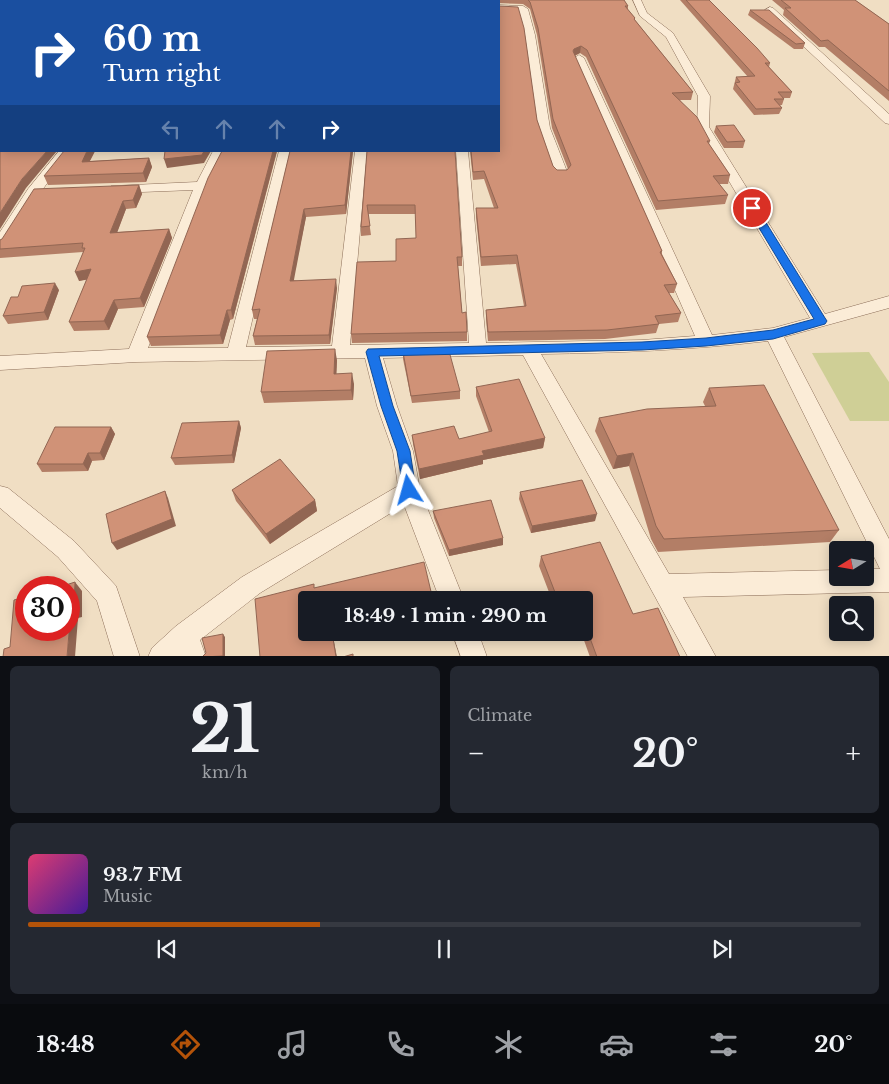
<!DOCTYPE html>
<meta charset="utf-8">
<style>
body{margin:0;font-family:"Libre Baskerville",serif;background:#242831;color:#f1f3f6;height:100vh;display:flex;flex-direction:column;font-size:19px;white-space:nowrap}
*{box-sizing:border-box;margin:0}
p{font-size:16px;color:#9ea1a6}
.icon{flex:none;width:28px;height:28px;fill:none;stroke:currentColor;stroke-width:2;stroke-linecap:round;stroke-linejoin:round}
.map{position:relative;height:656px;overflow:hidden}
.details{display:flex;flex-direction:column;gap:10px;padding:10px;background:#0d0f14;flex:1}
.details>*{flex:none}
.guide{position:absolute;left:0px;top:0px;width:500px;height:152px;box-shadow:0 2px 12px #0003;background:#1a4fa0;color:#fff;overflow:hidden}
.needle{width:32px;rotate:259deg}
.fabs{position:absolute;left:829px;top:541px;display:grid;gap:10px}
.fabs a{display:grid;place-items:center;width:45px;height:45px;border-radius:5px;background:#171b24;box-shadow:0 2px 12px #0003;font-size:25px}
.speed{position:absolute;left:15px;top:576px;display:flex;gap:10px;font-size:25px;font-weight:700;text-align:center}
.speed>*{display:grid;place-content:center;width:65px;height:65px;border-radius:50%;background:#171b24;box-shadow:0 2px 12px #0003;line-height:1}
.speed .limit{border:8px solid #d22;background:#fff;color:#111}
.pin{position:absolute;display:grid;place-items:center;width:42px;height:42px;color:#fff;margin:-21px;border:2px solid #fff;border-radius:50%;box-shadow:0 1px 5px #0007}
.me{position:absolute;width:55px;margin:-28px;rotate:352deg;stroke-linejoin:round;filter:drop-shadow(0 0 4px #0008)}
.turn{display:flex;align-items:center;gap:18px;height:105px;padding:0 20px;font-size:22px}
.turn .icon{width:65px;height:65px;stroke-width:2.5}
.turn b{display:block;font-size:35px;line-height:42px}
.lanes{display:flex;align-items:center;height:48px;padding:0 20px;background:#0003;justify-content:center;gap:25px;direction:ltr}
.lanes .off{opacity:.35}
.big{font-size:38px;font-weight:700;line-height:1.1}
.details .card{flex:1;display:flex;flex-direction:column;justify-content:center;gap:8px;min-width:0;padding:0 18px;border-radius:8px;background:#242831}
.details .dial{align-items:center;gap:0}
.dial b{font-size:65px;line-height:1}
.song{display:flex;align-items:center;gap:15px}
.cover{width:60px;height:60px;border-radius:8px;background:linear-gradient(135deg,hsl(340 70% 55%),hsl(260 70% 35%))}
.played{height:5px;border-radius:2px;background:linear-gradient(90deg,#b45309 35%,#363941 35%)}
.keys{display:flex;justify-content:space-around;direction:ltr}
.heat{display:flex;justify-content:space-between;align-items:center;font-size:28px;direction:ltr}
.details .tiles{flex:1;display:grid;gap:10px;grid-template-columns:1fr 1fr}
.card:last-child{grid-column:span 2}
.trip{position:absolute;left:298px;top:591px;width:295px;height:50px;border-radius:5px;background:#171b24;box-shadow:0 2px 12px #0003;font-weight:700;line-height:50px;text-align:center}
.tab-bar{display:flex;height:80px;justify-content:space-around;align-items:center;background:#090b0e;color:#9ea1a6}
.tab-bar .icon{width:35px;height:35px}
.tab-bar .selected{color:#b45309}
.tab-bar b{font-size:22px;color:#f1f3f6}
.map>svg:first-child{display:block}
.green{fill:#cfcf96}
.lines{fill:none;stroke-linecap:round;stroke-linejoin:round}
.street-casing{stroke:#8c6e59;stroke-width:1}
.street{fill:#fbecd7;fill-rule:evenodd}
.wall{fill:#b37e66}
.shaded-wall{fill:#926653}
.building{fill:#d09277;stroke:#926653}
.route{fill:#1a73e8;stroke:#114b97}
</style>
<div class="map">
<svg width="889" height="657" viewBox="0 0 889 657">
<rect width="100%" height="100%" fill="#f0dec3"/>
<polygon class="green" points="869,352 889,382 889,421 850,421 812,353"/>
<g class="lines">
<defs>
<g id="street">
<path d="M633,0H641L647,13L673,33L710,96L709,127L825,314L889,296V308L784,337L889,539V592L683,597L716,657H688L523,355L383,358L397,406L413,451L420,490L464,600H440L404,505L260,593L200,640L206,657H148L152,648L176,626L242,577L398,486L393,451L377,406L365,358L136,362L0,370V356L129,349L193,190L116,193L109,189L111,186L197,182L213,151H226L209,186L148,348H228L279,151H291L246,347L332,346L355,151H367L350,345L469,343L456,151H468L486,343L642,340L695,336L574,58L579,55L584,58L712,335L773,328L810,318L697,127L698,96L666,37L640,16ZM768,341L880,569H865V578H838V570L669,574L541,354C617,353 692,350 768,341Z"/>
<polygon points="499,5 523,6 528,9 535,35 550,128 568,174 566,177 556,177 554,174 538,128 525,35 519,12 499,11"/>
<polygon points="770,7 773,8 889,114 889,124 885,123 767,12 765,10"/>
<polygon points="59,151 72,151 39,194 5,247 0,249 0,232 28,189"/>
<polygon points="0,486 8,488 74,541 116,586 140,657 114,657 97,601 58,557 0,508"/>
<polygon points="452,632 478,632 487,657 461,657"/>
</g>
</defs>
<use href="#street" class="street-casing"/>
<use href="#street" class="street"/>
</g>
<g class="wall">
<polygon points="103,0 624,0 628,6 628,10 635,18 635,20 693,92 691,100 680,100 710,141 709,144 730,175 728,184 719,184 728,195 725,204 656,210 586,57 580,53 575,56 662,251 662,254 677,284 674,293 669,293 681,313 678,322 659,324 656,333 605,339 488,341 486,319 486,310 524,306 516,264 481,266 476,217 476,208 494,208 484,179 473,180 470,151 499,151 537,120 553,166 557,170 567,170 568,169 552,128 537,35 530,9 523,4 499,3 499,1"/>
<polygon points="680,0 709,0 770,63 769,67 792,92 790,98 783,98 784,99 782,105 780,105 782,108 779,114 754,115 733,89 736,77 748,77"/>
<polygon points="772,0 855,0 889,24 889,101 825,47 819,47 783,15 784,10"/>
<polygon points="750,10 805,43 803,49 794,49 748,15"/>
<polygon points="716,126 745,141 743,148 724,148 714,132"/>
<polygon points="95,151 90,161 149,158 152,167 146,182 48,185 44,176"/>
<polygon points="222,151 277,151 233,319 230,320 223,344 151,346 147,337"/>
<polygon points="290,151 353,151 346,214 306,217 293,280 337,288 330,344 255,345 253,336 257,319 254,319 252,310"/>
<polygon points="367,151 462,257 462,266 458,266 462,313 467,332 467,341 352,343 351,334 396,261 416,238 416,214 368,214 371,235 361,236 361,227"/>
<polygon points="139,185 142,194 136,208 126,209 117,232 169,229 172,238 144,307 118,309 109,330 74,331 69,322 87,279 79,281 83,252 0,258 0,240"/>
<polygon points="59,290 48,320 8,324 3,316 18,297"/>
<polygon points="403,352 460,391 460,399 412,403 403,359"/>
<polygon points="337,360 336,374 354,384 353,400 264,403 261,392"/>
<polygon points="476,387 545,438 543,448 483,460 483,464 420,479 413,444 412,435 459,439 489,432 476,396"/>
<polygon points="709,388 839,530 830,542 658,552 651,539 629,466 613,469 595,431 599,418 705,406 703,402"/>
<polygon points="239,421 241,428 234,463 175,465 171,458"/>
<polygon points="111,427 115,434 104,460 92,461 88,471 42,472 37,464"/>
<polygon points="232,490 315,500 317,511 270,544 236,501"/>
<polygon points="520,492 595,521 531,533 519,499"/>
<polygon points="433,511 503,545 449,556 434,518"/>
<polygon points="541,556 633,614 680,657 590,657 581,632 584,632 584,600 552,600 539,566"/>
</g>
<g class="shaded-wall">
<polygon points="49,0 57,0 55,1 48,1"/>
<polygon points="581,46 580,53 573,56 572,59 574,49"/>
<polygon points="47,151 57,151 26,188 0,229 0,213 22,179"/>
<polygon points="87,151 95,151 85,170 82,162"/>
<polygon points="204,151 211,151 204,163 167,168 164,159"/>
<polygon points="273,151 277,151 233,319 231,310"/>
<polygon points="351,151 353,151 346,214 345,205"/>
<polygon points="149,158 152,167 146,182 143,173"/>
<polygon points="139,185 142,194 136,208 133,200"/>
<polygon points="123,201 126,209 114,241 110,233"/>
<polygon points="304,209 306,217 292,290 290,281"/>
<polygon points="169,229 172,238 144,307 140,298"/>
<polygon points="91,269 96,278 79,281 75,272"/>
<polygon points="336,279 337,288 330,344 329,335"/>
<polygon points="55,283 59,290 48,320 44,312"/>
<polygon points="114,300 118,309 109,330 104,321"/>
<polygon points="227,310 230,320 223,344 220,335"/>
<polygon points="335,349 337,360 336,385 334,374"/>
<polygon points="352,373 354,384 353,400 351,390"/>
<polygon points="239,421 241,428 234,463 232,455"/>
<polygon points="111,427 115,434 104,460 100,453"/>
<polygon points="545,438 543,448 483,460 483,464 420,479 419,469 482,451"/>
<polygon points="88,453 92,461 88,471 83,464"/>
<polygon points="633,453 629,466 613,469 617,456"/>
<polygon points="165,491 168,498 176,526 117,550 112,543"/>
<polygon points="315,500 317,511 270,544 266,534"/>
<polygon points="597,514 595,521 531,533 532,526"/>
<polygon points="503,538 503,545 449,556 449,550"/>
<polygon points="75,582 82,591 82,617 78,618 75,657 67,657 71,609"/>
<polygon points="332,632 351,632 333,637 337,657 336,657"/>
<polygon points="223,634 225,637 225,657 220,657"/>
</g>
<g class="building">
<polygon points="0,0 49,0 48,1 1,1 1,17 0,17"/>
<polygon points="103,0 498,0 498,1 102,1"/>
<polygon points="528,0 624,0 628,6 625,6 635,18 634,19 693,92 672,93 697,117 710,141 707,141 730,175 713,176 728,195 658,201 587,50 581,46 574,49 573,51 662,251 660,252 677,284 664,285 681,313 655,316 659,324 607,330 488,332 486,310 526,306 517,255 481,257 476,208 498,208 484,171 473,172 471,151 499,151 499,6 518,7 524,28 537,120 553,166 557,170 567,170 571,165 553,119 538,28 530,2"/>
<polygon points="686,0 709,0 757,48 770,63 765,63 792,92 778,92 784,99 774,99 782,108 756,109 735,83 740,82 736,77 755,76"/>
<polygon points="781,0 855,0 889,24 889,91 828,40 821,41 785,8 791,8"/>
<polygon points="750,10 769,10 805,43 796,44"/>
<polygon points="1,87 1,151 47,151 22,179 0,213 0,88"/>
<polygon points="734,125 745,141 727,142 716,126"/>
<polygon points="64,151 87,151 82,162 149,158 143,173 44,176"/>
<polygon points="165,151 204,151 202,155 164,159"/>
<polygon points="222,151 273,151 231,310 227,310 220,335 147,337 208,178"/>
<polygon points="290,151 351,151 345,205 304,209 290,281 336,279 329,335 253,336 260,309 252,310"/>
<polygon points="367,151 455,151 462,257 457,257 462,313 466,312 467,332 351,334 357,262 396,261 396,239 416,238 415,205 367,205 370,226 361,227"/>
<polygon points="139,185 133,200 123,201 110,233 169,229 140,298 114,300 104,321 69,322 91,269 75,272 85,248 82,248 83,243 0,249 0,240 2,239 34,189"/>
<polygon points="55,283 44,312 3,316 11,297 18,297 22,286"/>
<polygon points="335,349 334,374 352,373 351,390 261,392 267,351"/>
<polygon points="449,351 460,391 411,396 403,352"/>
<polygon points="519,379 545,438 482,451 484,455 419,469 412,435 454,426 459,439 492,431 476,387"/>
<polygon points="764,385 839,530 664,539 656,526 633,453 617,456 599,418 647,409 716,406 709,388"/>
<polygon points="239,421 232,455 171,458 182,423"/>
<polygon points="55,427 111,427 100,453 88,453 83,464 37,464"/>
<polygon points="280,459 315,500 266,534 232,490"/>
<polygon points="582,480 597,514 532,526 520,492"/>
<polygon points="165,491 172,519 112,543 106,514"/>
<polygon points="491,500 503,538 449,550 433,511"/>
<polygon points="600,542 633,614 658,608 680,657 597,657 584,622 584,600 558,600 541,556"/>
<polygon points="424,562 433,600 306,600 306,632 332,632 336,657 260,657 255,599 314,584 314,588"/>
<polygon points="75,582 74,608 71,609 67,657 3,657 4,649 10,647 14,600 26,597 26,630 69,630 69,588 57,588"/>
<polygon points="223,634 223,656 202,657 206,653 202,638"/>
<polygon points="353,654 353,657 343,657"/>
</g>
<polygon class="route" points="752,205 757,208 825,318 827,321 825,324 773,339 706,346 642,350 379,356 393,406 410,451 416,490 414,495 409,497 404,495 397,451 381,406 366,352 368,349 642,342 706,338 773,330 814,319 747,208"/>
</svg>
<div class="fabs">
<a><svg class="needle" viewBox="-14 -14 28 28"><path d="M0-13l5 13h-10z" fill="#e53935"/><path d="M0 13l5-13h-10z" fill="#9ea1a6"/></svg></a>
<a><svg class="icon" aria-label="search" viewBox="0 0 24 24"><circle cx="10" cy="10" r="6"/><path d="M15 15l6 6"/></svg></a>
</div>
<div class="speed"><div class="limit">30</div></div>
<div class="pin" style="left:752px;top:208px;background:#d93025"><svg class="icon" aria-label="arrive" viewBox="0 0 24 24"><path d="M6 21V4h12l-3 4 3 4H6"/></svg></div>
<svg class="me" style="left:409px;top:490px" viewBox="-20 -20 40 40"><path d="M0-17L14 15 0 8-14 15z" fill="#1a73e8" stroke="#fff" stroke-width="4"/></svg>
<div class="trip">18:49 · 1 min · 290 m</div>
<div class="guide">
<div class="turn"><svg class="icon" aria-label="right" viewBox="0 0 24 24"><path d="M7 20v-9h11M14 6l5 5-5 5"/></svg><div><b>60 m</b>Turn right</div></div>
<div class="lanes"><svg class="icon off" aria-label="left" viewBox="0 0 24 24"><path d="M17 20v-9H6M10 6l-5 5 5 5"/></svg><svg class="icon off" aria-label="ahead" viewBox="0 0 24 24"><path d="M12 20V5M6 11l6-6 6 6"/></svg><svg class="icon off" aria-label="ahead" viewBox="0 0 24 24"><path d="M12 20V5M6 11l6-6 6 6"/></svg><svg class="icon" aria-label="right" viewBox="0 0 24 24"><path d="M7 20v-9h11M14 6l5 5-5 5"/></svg></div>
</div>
</div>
<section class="details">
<div class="tiles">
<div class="card dial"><b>21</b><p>km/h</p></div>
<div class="card"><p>Climate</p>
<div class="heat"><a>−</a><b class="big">20°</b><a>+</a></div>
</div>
<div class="card">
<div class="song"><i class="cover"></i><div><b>93.7 FM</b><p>Music</p></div></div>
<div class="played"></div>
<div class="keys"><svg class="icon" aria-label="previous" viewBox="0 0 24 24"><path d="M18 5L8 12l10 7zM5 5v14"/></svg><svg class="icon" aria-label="pause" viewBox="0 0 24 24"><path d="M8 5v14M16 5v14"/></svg><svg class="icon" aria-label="next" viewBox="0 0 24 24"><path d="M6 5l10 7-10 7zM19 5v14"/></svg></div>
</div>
</div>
</section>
<nav class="tab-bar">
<b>18:48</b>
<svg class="icon selected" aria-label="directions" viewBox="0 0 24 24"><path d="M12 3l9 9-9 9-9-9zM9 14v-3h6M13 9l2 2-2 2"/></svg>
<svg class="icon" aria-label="music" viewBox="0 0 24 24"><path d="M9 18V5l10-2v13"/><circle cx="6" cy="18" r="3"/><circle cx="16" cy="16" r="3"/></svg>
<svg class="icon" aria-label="phone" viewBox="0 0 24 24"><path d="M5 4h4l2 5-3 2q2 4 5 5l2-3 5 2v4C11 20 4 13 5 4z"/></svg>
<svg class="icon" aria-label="climate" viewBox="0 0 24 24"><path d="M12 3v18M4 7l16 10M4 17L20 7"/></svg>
<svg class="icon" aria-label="car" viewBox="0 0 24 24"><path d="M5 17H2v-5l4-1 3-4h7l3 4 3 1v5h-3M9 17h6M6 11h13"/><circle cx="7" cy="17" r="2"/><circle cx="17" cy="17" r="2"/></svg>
<svg class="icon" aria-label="filters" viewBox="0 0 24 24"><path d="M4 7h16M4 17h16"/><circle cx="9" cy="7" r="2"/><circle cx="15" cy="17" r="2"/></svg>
<b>20°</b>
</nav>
